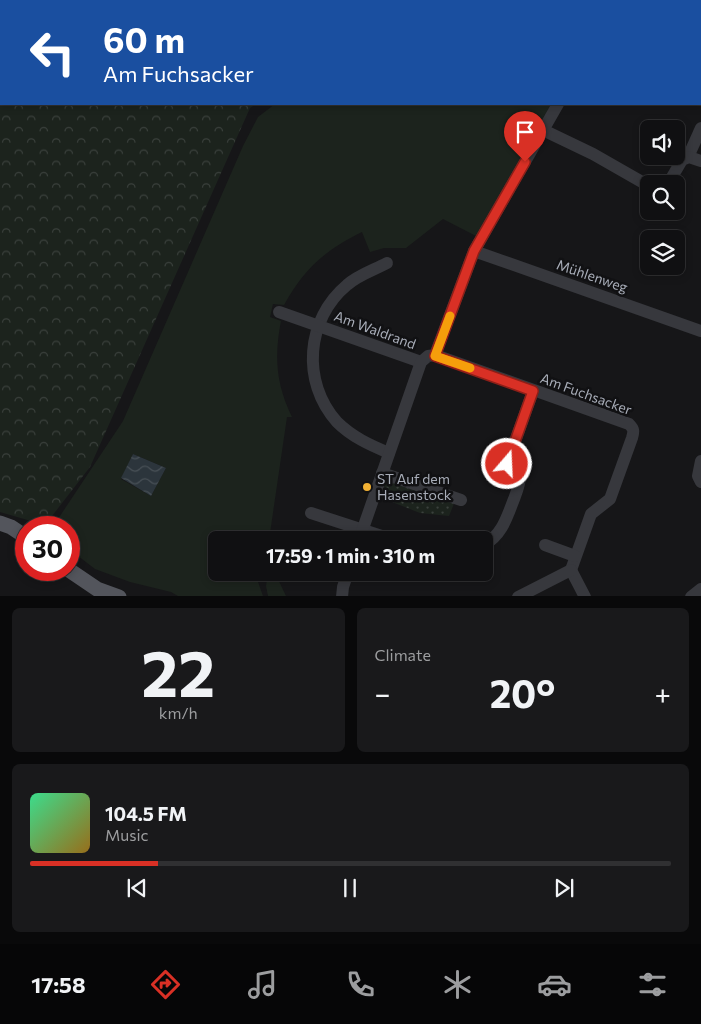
<!DOCTYPE html>
<meta charset="utf-8">
<style>
body{margin:0;font-family:Commissioner,sans-serif;background:#19191b;color:#f1f3f6;height:100vh;display:flex;flex-direction:column;font-size:19px;white-space:nowrap}
*{box-sizing:border-box;margin:0}
p{font-size:16px;color:#9c9d9f}
.icon{flex:none;width:28px;height:28px;fill:none;stroke:currentColor;stroke-width:2;stroke-linecap:round;stroke-linejoin:round}
.map{position:relative;height:596px;overflow:hidden}
.sheet{display:flex;flex-direction:column;gap:12px;padding:12px;background:#09090a;flex:1}
.sheet>*{flex:none}
.hud{position:absolute;left:0px;top:0px;width:701px;height:105px;box-shadow:0 2px 8px #0003,0 0 0 1px #303032;background:#1a4fa0;color:#fff;overflow:hidden}
.fabs{position:absolute;left:640px;top:120px;display:grid;gap:10px}
.fabs a{display:grid;place-items:center;width:45px;height:45px;border-radius:8px;background:#101012;box-shadow:0 2px 8px #0003,0 0 0 1px #303032;font-size:25px}
.speed{position:absolute;left:15px;top:516px;display:flex;gap:10px;font-size:25px;font-weight:700;text-align:center}
.speed>*{display:grid;place-content:center;width:65px;height:65px;border-radius:50%;background:#101012;box-shadow:0 2px 8px #0003,0 0 0 1px #303032;line-height:1}
.speed .limit{border:8px solid #d22;background:#fff;color:#111}
.pin{position:absolute;display:grid;place-items:center;width:42px;height:42px;color:#fff;margin:-51px -21px;border-radius:50% 50% 50% 0;rotate:-45deg;box-shadow:0 0 5px #0007}
.pin .icon{rotate:45deg}
.me{position:absolute;width:55px;margin:-28px;rotate:19deg;stroke-linejoin:round;filter:drop-shadow(0 0 4px #0008)}
.turn{display:flex;align-items:center;gap:18px;height:105px;padding:0 20px;font-size:22px}
.turn .icon{width:65px;height:65px;stroke-width:2.5}
.turn b{display:block;font-size:35px;line-height:42px}
.big{font-size:38px;font-weight:700;line-height:1.1}
.sheet .card{flex:1;display:flex;flex-direction:column;justify-content:center;gap:8px;min-width:0;padding:0 18px;border-radius:8px;background:#19191b}
.sheet .dial{align-items:center;gap:0}
.dial b{font-size:65px;line-height:1}
.song{display:flex;align-items:center;gap:15px}
.cover{width:60px;height:60px;border-radius:8px;background:linear-gradient(135deg,hsl(150 70% 55%),hsl(40 70% 35%))}
.played{height:5px;border-radius:2px;background:linear-gradient(90deg,#d93025 20%,#303032 20%)}
.keys{display:flex;justify-content:space-around;direction:ltr}
.heat{display:flex;justify-content:space-between;align-items:center;font-size:28px;direction:ltr}
.sheet .tiles{flex:1;display:grid;gap:12px;grid-template-columns:1fr 1fr}
.card:last-child{grid-column:span 2}
.trip{position:absolute;left:208px;top:531px;width:285px;height:50px;border-radius:8px;background:#101012;box-shadow:0 2px 8px #0003,0 0 0 1px #303032;font-weight:700;line-height:50px;text-align:center}
.tabs{display:flex;height:80px;justify-content:space-around;align-items:center;background:#060607;color:#9c9d9f}
.tabs .icon{width:35px;height:35px}
.tabs .selected{color:#d93025}
.tabs b{font-size:22px;color:#f1f3f6}
.map>svg:first-child{display:block}
.green{fill:#1c231d;fill-rule:evenodd}
.forest{fill:url(#forest-crowns)}
.park{fill:url(#park-dots)}
.water{fill:url(#water-waves)}
.lines{fill:none;stroke-linecap:round;stroke-linejoin:round}
.minor{stroke:#37383d;stroke-width:12}
.major{stroke:#53555c;stroke-width:15}
.route-casing{stroke:#8d1f18;stroke-width:12}
.route{stroke:#d93025;stroke-width:9}
.slow{stroke:#f59e0b;stroke-width:9}
.poi-dot{fill:#f2b134;stroke:#111113;stroke-width:2}
.labels{text-anchor:middle;stroke-width:5;stroke-linejoin:round;paint-order:stroke}
.street-label{font-size:14px;fill:#a8adb8;stroke:#111113}
.poi-label{font-size:14px;fill:#a8adb8;stroke:#111113;text-anchor:start}
</style>
<div class="map">
<svg width="701" height="597" viewBox="0 0 701 597">
<defs>
<pattern id="forest-crowns" width="20" height="18" patternUnits="userSpaceOnUse" patternTransform="scale(1.25)"><rect width="20" height="18" fill="#1c231d"/><path d="M2 6a3 3 0 1 1 6 0M12 15a3 3 0 1 1 6 0" fill="none" stroke="#3a403c"/></pattern>
<pattern id="park-dots" width="8" height="8" patternUnits="userSpaceOnUse" patternTransform="scale(1.25)"><rect width="8" height="8" fill="#1c231d"/><path d="M2 2h.1M6 6h.1" fill="none" stroke="#3a403c" stroke-width="1.8" stroke-linecap="round"/></pattern>
<pattern id="water-waves" width="16" height="10" patternUnits="userSpaceOnUse" patternTransform="scale(1.25)"><rect width="16" height="10" fill="#2c353c"/><path d="M0 5q4-4 8 0t8 0" fill="none" stroke="#485056"/></pattern>
</defs>
<rect width="100%" height="100%" fill="#161618"/>
<g class="green">
<path d="M275,104H551L476,236L443,219L406,248H384L370,252L362,232C325,250 304,269 284,305L273,304L270,317L281,321C274,357 276,384 292,417H287L269,540H216V572L261,573L257,579L263,596H178L171,592L130,582L95,569L69,549V528H52L123,421L243,146L258,117ZM133,454L166,468L151,496L121,479Z"/>
<polygon points="268,573 275,573 286,596 268,596 266,586"/>
</g>
<polygon class="forest" points="0,0 394,0 1,1 1,104 256,104 250,108 90,467 45,525 0,512"/>
<polygon class="park" points="383,476 455,501 449,516 420,513 377,496"/>
<polygon class="water" points="133,454 166,468 151,496 121,478"/>
<g class="lines">
<g class="minor">
<polyline points="615,1 616,0"/>
<polyline points="543,130 593,154 649,186"/>
<polyline points="688,157 701,128"/>
<polyline points="668,184 682,160 689,157 701,161"/>
<polyline points="474,251 701,331"/>
<path d="M387,263C374,270 358,275 347,285C306,319 301,382 337,422C352,437 370,445 389,453"/>
<polyline points="279,312 421,362"/>
<path d="M435,355L629,424C634,429 634,431 632,438L610,499L591,514L571,570"/>
<polyline points="701,461 698,476 701,482"/>
<polyline points="382,473 461,500"/>
<polyline points="311,513 394,540"/>
<polyline points="359,540 421,362 428,356 435,355 474,251 558,104"/>
<path d="M484,545C502,535 507,517 514,499C517,491 520,484 520,476L518,472L508,467L507,464L533,391"/>
<polyline points="545,545 575,556"/>
<polyline points="571,570 585,597"/>
<polyline points="342,597 343,587 348,572"/>
<polyline points="518,597 571,570"/>
<polyline points="691,597 701,589"/>
</g>
<g class="major">
<polyline points="26,1 27,0"/>
<polyline points="0,26 1,25"/>
<polyline points="0,523 11,527 26,537"/>
<polyline points="69,570 97,589 119,597"/>
</g>
</g>
<g class="lines">
<defs>
<polyline id="route" points="507,464 533,391 435,356 474,251 525,162"/>
</defs>
<use href="#route" class="route-casing"/>
<use href="#route" class="route"/>
<polyline class="slow" points="450,316 435,356 470,368"/>
</g>
<circle class="poi-dot" cx="367" cy="487" r="5"/>
<g class="labels">
<g class="street-label">
<text transform="translate(592 276) rotate(19)" y="5">Mühlenweg</text>
<text transform="translate(375 330) rotate(20)" y="5">Am Waldrand</text>
<text transform="translate(586 394) rotate(20)" y="5">Am Fuchsacker</text>
</g>
<g class="poi-label">
<text x="377" y="484">ST Auf dem<tspan x="377" dy="16">Hasenstock</tspan></text>
</g>
</g>
</svg>
<div class="fabs">
<a><svg class="icon" aria-label="sound" viewBox="0 0 24 24"><path d="M4 9h4l5-4v14l-5-4H4zM17 9q2 3 0 6"/></svg></a>
<a><svg class="icon" aria-label="search" viewBox="0 0 24 24"><circle cx="10" cy="10" r="6"/><path d="M15 15l6 6"/></svg></a>
<a><svg class="icon" aria-label="layers" viewBox="0 0 24 24"><path d="M12 4l9 5-9 5-9-5zM3 14l9 5 9-5"/></svg></a>
</div>
<div class="speed"><div class="limit">30</div></div>
<div class="pin" style="left:525px;top:162px;background:#d93025"><svg class="icon" aria-label="arrive" viewBox="0 0 24 24"><path d="M6 21V4h12l-3 4 3 4H6"/></svg></div>
<svg class="me" style="left:507px;top:464px" viewBox="-20 -20 40 40"><circle r="17" fill="#d93025" stroke="#fff" stroke-width="3"/><path d="M0-11L8 9 0 5-8 9z" fill="#fff"/></svg>
<div class="trip">17:59 · 1 min · 310 m</div>
<div class="hud">
<div class="turn"><svg class="icon" aria-label="left" viewBox="0 0 24 24"><path d="M17 20v-9H6M10 6l-5 5 5 5"/></svg><div><b>60 m</b>Am Fuchsacker</div></div>
</div>
</div>
<section class="sheet">
<div class="tiles">
<div class="card dial"><b>22</b><p>km/h</p></div>
<div class="card"><p>Climate</p>
<div class="heat"><a>−</a><b class="big">20°</b><a>+</a></div>
</div>
<div class="card">
<div class="song"><i class="cover"></i><div><b>104.5 FM</b><p>Music</p></div></div>
<div class="played"></div>
<div class="keys"><svg class="icon" aria-label="previous" viewBox="0 0 24 24"><path d="M18 5L8 12l10 7zM5 5v14"/></svg><svg class="icon" aria-label="pause" viewBox="0 0 24 24"><path d="M8 5v14M16 5v14"/></svg><svg class="icon" aria-label="next" viewBox="0 0 24 24"><path d="M6 5l10 7-10 7zM19 5v14"/></svg></div>
</div>
</div>
</section>
<nav class="tabs">
<b>17:58</b>
<svg class="icon selected" aria-label="directions" viewBox="0 0 24 24"><path d="M12 3l9 9-9 9-9-9zM9 14v-3h6M13 9l2 2-2 2"/></svg>
<svg class="icon" aria-label="music" viewBox="0 0 24 24"><path d="M9 18V5l10-2v13"/><circle cx="6" cy="18" r="3"/><circle cx="16" cy="16" r="3"/></svg>
<svg class="icon" aria-label="phone" viewBox="0 0 24 24"><path d="M5 4h4l2 5-3 2q2 4 5 5l2-3 5 2v4C11 20 4 13 5 4z"/></svg>
<svg class="icon" aria-label="climate" viewBox="0 0 24 24"><path d="M12 3v18M4 7l16 10M4 17L20 7"/></svg>
<svg class="icon" aria-label="car" viewBox="0 0 24 24"><path d="M5 17H2v-5l4-1 3-4h7l3 4 3 1v5h-3M9 17h6M6 11h13"/><circle cx="7" cy="17" r="2"/><circle cx="17" cy="17" r="2"/></svg>
<svg class="icon" aria-label="filters" viewBox="0 0 24 24"><path d="M4 7h16M4 17h16"/><circle cx="9" cy="7" r="2"/><circle cx="15" cy="17" r="2"/></svg>
</nav>
